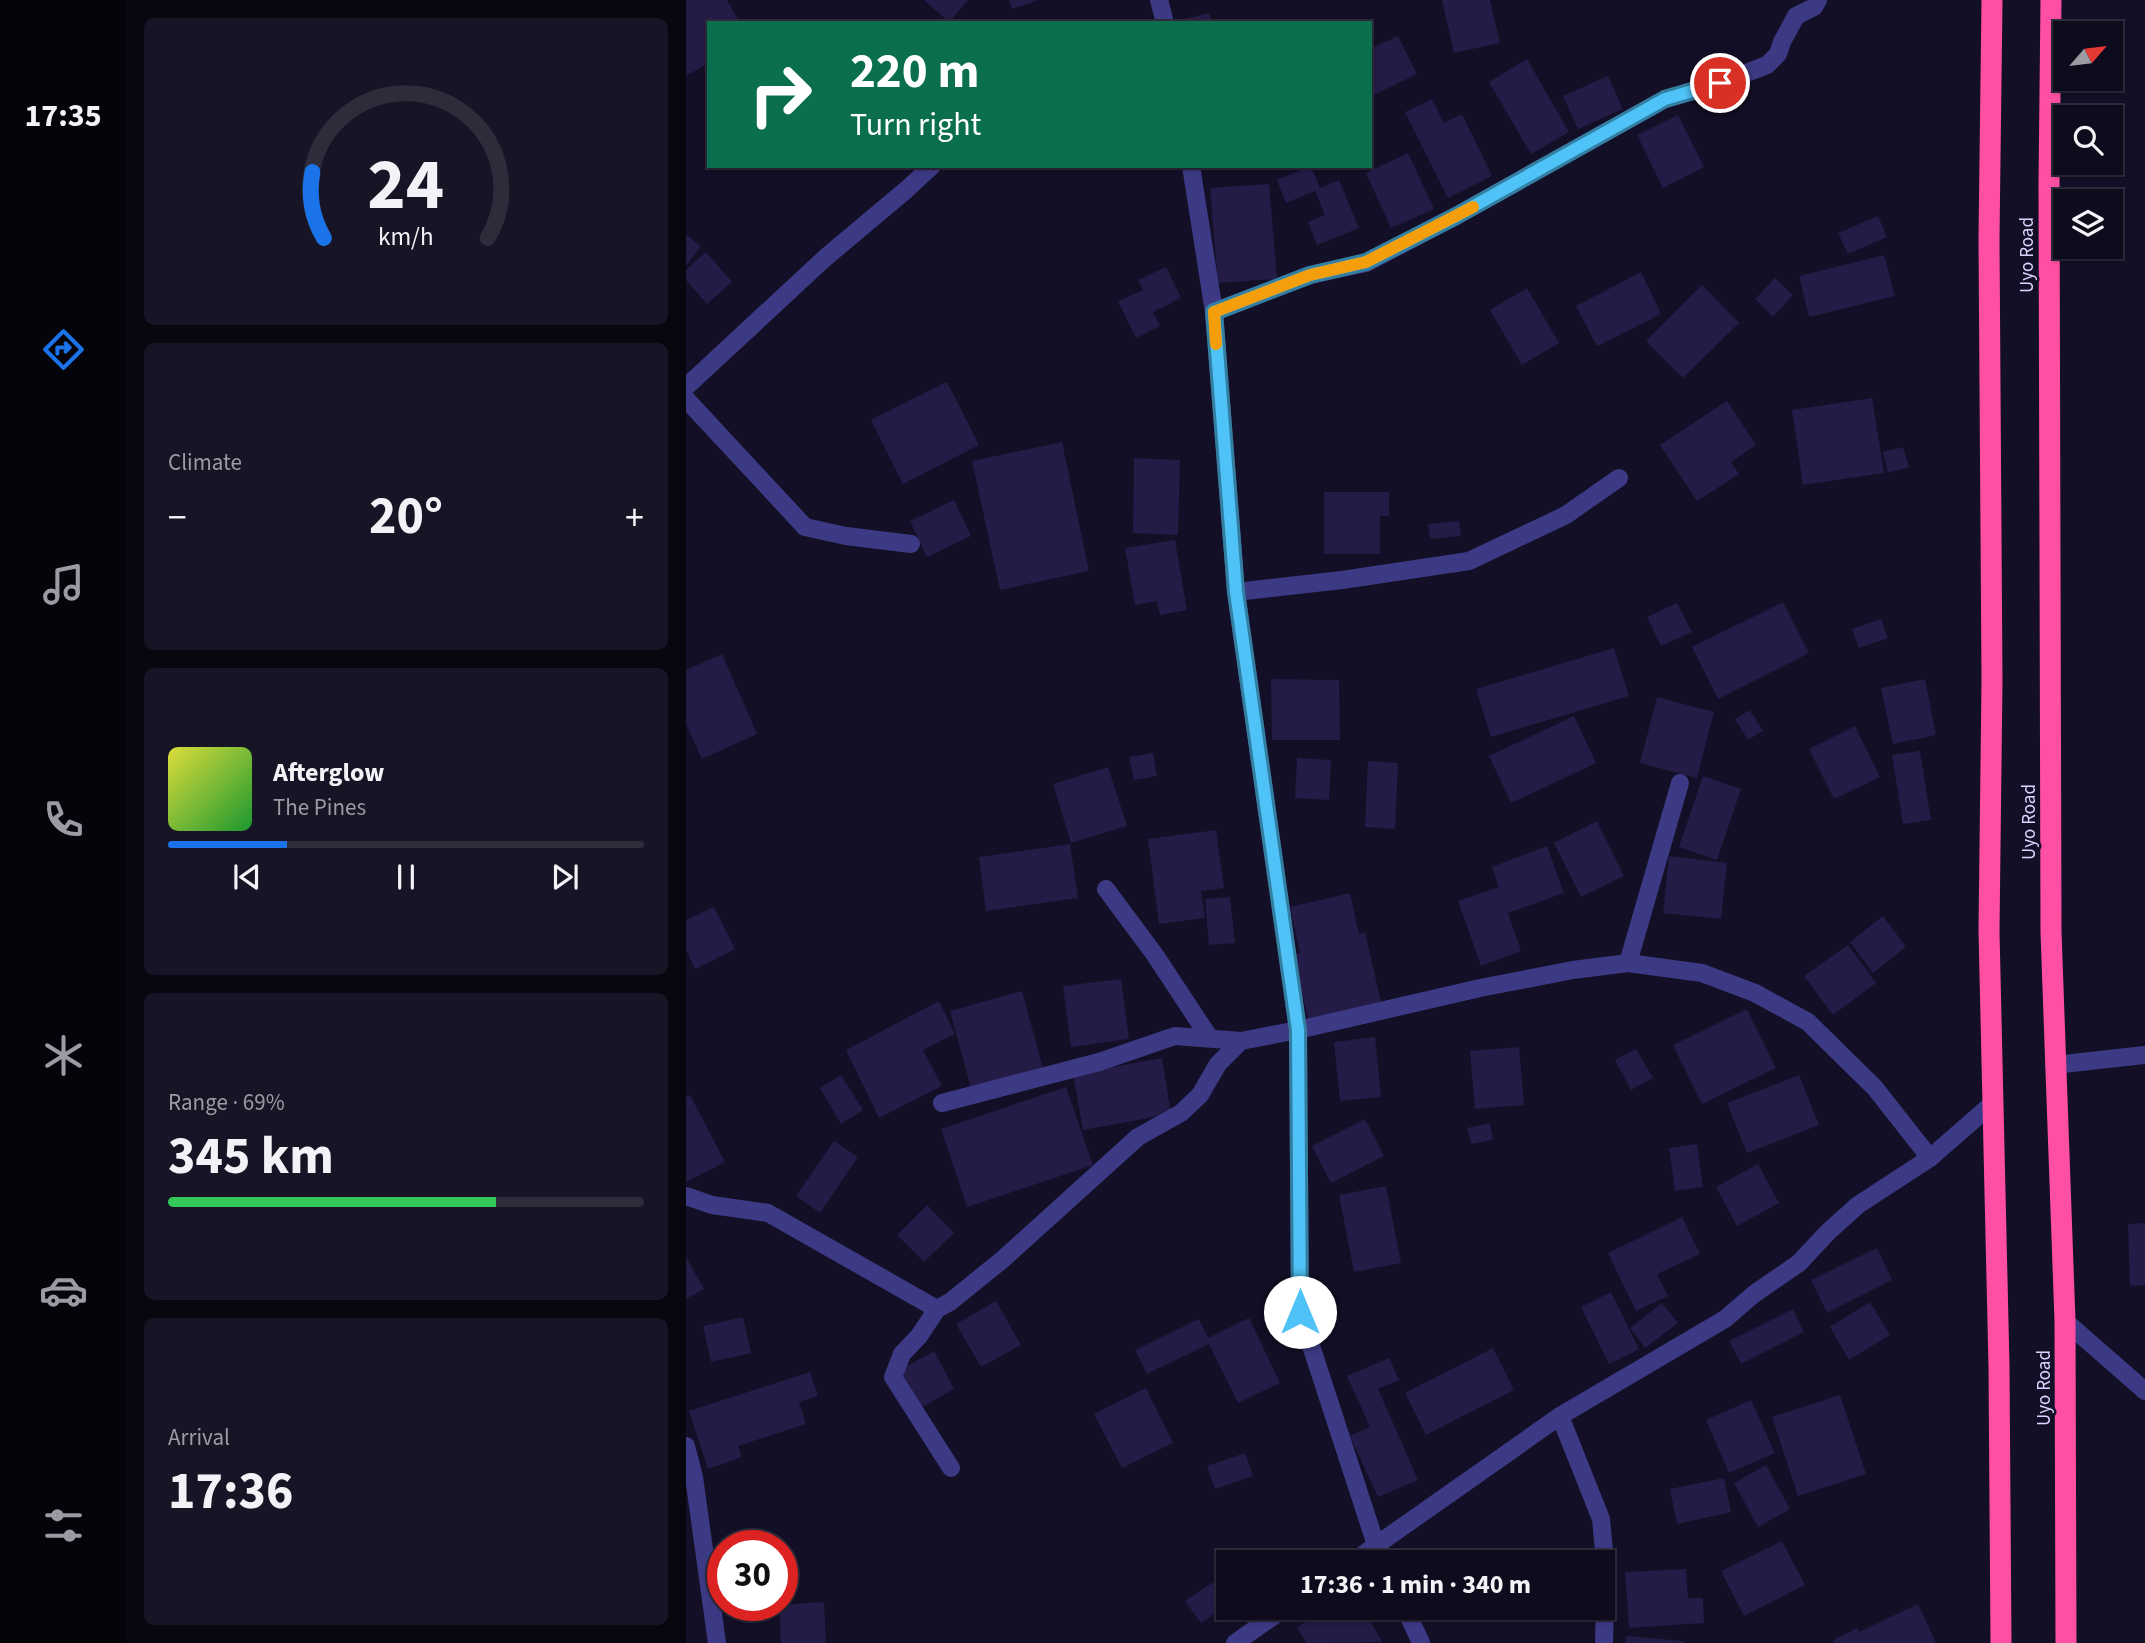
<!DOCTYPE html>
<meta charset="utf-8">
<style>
body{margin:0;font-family:"Source Sans 3",sans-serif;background:#171425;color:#f1f3f6;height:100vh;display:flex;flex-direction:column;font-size:26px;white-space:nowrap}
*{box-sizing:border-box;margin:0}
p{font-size:23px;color:#9b9ba3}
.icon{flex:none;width:38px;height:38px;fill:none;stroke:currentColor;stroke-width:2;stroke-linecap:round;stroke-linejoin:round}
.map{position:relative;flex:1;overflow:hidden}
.panel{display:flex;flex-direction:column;gap:18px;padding:18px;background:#08060f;width:560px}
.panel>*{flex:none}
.banner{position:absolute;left:21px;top:21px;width:665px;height:147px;border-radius:0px;box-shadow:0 2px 5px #0004,0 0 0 2px #2e2b3b;background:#0b6e4f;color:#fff;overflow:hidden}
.needle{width:46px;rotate:62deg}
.controls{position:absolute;left:1367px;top:21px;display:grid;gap:14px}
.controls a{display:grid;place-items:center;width:70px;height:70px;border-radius:0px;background:#0e0b1c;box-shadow:0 2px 5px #0004,0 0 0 2px #2e2b3b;font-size:35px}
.speed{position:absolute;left:21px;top:1530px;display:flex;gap:14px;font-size:35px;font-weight:700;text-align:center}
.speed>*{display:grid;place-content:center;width:91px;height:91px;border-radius:50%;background:#0e0b1c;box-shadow:0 2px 5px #0004,0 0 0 2px #2e2b3b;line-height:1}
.speed .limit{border:10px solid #d22;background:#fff;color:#111}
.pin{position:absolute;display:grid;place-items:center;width:60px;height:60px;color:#fff;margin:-30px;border:4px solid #fff;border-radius:50%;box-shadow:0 2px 7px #0007}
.me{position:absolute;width:77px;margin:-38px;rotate:0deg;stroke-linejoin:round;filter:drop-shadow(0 0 5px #0008)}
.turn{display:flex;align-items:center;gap:24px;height:147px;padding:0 28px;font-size:32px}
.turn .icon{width:91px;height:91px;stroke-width:2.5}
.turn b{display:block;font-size:49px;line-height:60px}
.big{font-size:52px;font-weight:700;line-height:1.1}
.panel .tile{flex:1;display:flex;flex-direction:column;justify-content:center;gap:10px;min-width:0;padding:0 24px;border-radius:10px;background:#171425}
.panel .dial{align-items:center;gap:0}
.dial svg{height:182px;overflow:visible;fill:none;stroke:#2e2b3b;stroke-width:7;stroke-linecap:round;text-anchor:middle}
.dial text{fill:#f1f3f6;stroke:none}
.song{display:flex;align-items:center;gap:21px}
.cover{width:84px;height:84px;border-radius:10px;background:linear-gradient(135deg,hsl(60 70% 55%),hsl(130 70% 35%))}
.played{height:7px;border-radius:4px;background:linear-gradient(90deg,#1a73e8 25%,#2e2b3b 25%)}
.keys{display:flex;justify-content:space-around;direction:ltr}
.heat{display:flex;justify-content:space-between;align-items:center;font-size:38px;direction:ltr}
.charge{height:10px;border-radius:5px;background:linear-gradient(90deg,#34c759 69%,#2e2b3b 0)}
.trip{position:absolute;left:530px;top:1550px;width:399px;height:70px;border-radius:0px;background:#0e0b1c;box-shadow:0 2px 5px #0004,0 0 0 2px #2e2b3b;font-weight:700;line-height:70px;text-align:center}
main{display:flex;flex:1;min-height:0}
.menu{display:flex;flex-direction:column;width:126px;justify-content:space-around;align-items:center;background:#06040b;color:#9b9ba3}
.menu .icon{width:49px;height:49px}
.menu .on{color:#1a73e8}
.menu b{font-size:32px;color:#f1f3f6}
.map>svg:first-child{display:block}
.building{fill:#241b47}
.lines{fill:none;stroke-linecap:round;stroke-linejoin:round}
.street{stroke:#3d3a85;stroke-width:18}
.highway{stroke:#ff4fa3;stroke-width:21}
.route-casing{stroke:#337fa1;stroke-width:18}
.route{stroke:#4fc3f7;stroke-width:12}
.slow{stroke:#f59e0b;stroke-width:12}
.labels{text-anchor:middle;stroke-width:5;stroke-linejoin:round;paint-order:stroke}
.street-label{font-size:19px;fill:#d9d4ff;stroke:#130f26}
</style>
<main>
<nav class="menu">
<b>17:35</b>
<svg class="icon on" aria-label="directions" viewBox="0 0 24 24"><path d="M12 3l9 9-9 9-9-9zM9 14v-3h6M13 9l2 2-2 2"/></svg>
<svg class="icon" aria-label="music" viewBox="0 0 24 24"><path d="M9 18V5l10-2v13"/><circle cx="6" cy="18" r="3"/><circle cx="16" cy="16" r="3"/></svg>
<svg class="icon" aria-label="phone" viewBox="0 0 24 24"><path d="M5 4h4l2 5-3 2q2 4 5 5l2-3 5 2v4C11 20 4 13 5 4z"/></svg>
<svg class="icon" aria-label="climate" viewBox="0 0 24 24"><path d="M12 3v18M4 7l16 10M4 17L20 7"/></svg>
<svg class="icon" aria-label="car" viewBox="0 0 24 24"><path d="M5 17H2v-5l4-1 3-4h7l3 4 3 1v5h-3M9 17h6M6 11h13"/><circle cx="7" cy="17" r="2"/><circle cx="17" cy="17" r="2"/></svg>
<svg class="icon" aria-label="filters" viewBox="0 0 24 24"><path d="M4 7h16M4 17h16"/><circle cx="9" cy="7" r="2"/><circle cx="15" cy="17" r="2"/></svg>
</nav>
<section class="panel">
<div class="tile dial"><svg viewBox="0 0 100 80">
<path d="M14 69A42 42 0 1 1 86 69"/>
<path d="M14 69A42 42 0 0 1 9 40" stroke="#1a73e8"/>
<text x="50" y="56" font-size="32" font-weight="700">24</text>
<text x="50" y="72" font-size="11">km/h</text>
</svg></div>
<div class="tile"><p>Climate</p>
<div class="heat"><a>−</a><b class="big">20°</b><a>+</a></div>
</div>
<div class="tile">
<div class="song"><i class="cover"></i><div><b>Afterglow</b><p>The Pines</p></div></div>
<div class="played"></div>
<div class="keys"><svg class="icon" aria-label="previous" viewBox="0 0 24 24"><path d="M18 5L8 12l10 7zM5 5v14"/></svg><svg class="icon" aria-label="pause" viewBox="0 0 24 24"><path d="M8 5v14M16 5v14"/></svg><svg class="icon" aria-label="next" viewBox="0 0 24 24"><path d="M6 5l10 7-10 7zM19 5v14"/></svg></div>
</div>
<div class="tile"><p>Range · 69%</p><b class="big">345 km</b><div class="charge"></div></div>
<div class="tile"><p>Arrival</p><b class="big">17:36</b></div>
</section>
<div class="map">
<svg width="1459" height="1643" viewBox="0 0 1459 1643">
<rect width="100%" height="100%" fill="#130f26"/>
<g class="building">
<polygon points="0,0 41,0 54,23 23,23 23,63 0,76"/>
<polygon points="238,0 282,0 263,22"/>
<polygon points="323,0 350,0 350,1 326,9"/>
<polygon points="756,0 804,0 814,43 768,53"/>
<polygon points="523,13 526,23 499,23 498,19"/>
<polygon points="712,36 731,74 684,97 684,49"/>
<polygon points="841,59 883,132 845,154 803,82"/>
<polygon points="922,76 937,109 892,129 877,96"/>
<polygon points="746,99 758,123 776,114 806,176 762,198 719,112"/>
<polygon points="992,115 1018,167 977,188 951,135"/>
<polygon points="722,153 748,209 705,228 680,173"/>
<polygon points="625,166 634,188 653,180 673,228 631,245 622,222 639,215 629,191 600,203 591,180"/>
<polygon points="583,184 591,279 532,283 524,188"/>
<polygon points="1192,216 1201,237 1162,254 1152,233"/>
<polygon points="0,235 15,246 0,266"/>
<polygon points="20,252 46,282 21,304 0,280 0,270"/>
<polygon points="1198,255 1209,296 1123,317 1113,276"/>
<polygon points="480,267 495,298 467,312 474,326 450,338 432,301 457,290 452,280"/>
<polygon points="955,272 975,314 911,346 890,306"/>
<polygon points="1089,278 1107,295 1087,317 1069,299"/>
<polygon points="1016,285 1053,323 997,378 960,341"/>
<polygon points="841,288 873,343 836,365 804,310"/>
<polygon points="261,382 293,445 217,484 185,420"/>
<polygon points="1186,398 1198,473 1117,485 1106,410"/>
<polygon points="1041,401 1070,445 1045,462 1053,474 1011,501 974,445"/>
<polygon points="376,442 403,571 314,590 286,461"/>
<polygon points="1217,447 1223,467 1202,473 1197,452"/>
<polygon points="448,458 494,460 492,535 447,533"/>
<polygon points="638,492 703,492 703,516 694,516 694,554 638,554"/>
<polygon points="268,500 285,536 241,557 224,521"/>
<polygon points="773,521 775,536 744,539 742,524"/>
<polygon points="489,540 501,610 474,615 471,601 449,605 439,548"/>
<polygon points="1097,602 1123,653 1032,699 1006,647"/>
<polygon points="991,603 1006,632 975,646 961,617"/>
<polygon points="1195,619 1202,638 1173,648 1166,629"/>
<polygon points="928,648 943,696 805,737 790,689"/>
<polygon points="36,654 71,734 16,759 0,724 0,670"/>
<polygon points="585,679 653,680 654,740 586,740"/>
<polygon points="1239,679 1250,735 1207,744 1195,688"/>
<polygon points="971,697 1028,712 1011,778 954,763"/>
<polygon points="1064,710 1077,731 1062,740 1049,719"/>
<polygon points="888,716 910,763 825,803 803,756"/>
<polygon points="1169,726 1194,777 1148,799 1123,749"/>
<polygon points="1234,751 1245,820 1217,824 1206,755"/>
<polygon points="467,753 471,776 448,780 443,757"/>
<polygon points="611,758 645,760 643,800 609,798"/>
<polygon points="682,761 712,763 709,829 679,827"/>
<polygon points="422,767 441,826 385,843 367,784"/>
<polygon points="1017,776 1055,789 1031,860 993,847"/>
<polygon points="911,821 938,876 895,897 868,843"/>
<polygon points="530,830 538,888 515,891 519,918 473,924 462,839"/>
<polygon points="384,844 392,898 300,911 293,857"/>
<polygon points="861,846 878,893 822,913 835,951 795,966 772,901 813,887 806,867"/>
<polygon points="983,856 1041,863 1035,919 977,913"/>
<polygon points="664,893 673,934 679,932 695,1002 622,1019 607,954 614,953 604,907"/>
<polygon points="544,897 549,943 523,945 519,899"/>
<polygon points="28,907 49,949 9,969 0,950 0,920"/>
<polygon points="1197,916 1220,947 1187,973 1164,942"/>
<polygon points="1162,945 1190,983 1147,1015 1118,976"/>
<polygon points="435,979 443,1039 385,1047 377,986"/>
<polygon points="336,991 357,1068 285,1088 264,1011"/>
<polygon points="253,1001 269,1034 237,1050 256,1086 193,1118 160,1050"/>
<polygon points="1061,1009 1090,1068 1016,1104 987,1045"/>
<polygon points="689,1037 695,1097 654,1101 648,1042"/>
<polygon points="833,1047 838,1105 789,1109 784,1051"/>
<polygon points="950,1049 967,1078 945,1090 929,1060"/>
<polygon points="476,1058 485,1114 397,1130 387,1074"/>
<polygon points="155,1075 177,1110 155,1124 134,1088"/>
<polygon points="1113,1075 1133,1125 1061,1153 1041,1103"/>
<polygon points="380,1087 407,1165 281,1207 255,1129"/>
<polygon points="4,1095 39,1162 0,1182 0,1097"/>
<polygon points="679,1119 698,1156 645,1183 626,1146"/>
<polygon points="804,1123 807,1140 785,1144 781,1128"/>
<polygon points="148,1141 172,1157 134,1213 110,1196"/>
<polygon points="1011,1144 1017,1187 989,1191 983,1148"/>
<polygon points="1072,1164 1093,1203 1051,1226 1030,1187"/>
<polygon points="700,1186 715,1263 668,1272 653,1195"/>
<polygon points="241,1205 268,1233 238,1262 211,1235"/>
<polygon points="996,1217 1014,1254 971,1274 982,1296 950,1311 922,1253"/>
<polygon points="1459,1223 1459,1285 1444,1286 1442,1224"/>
<polygon points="1191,1248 1206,1280 1141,1313 1125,1280"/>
<polygon points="0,1257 18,1289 0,1299"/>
<polygon points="925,1292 953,1349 923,1364 895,1307"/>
<polygon points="310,1301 335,1345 295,1367 270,1324"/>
<polygon points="1184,1302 1204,1335 1163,1360 1144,1327"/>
<polygon points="976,1303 992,1323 959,1348 944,1328"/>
<polygon points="1107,1309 1118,1332 1055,1364 1043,1341"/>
<polygon points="57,1317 65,1353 25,1362 17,1326"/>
<polygon points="563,1318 594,1383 552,1403 523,1344 461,1374 449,1350 513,1319 522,1338"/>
<polygon points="807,1348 828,1390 740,1435 719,1393"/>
<polygon points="248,1351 268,1389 233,1409 212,1371"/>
<polygon points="703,1358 713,1380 692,1389 732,1480 692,1497 664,1436 684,1427 661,1376"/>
<polygon points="124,1372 132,1396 113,1402 120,1424 52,1446 56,1457 22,1469 3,1411"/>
<polygon points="460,1388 487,1443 436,1468 408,1414"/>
<polygon points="1154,1395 1180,1474 1112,1496 1086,1417"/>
<polygon points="1065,1400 1089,1453 1043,1473 1020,1420"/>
<polygon points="559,1453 567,1476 529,1489 521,1466"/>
<polygon points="1080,1465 1104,1509 1072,1527 1048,1483"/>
<polygon points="1038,1478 1045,1512 991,1524 984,1489"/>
<polygon points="1096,1541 1119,1585 1058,1616 1035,1571"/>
<polygon points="1000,1569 1002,1598 1017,1598 1018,1623 943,1628 939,1572"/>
<polygon points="541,1573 542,1604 515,1623 499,1601"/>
<polygon points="138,1602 140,1643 95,1643 93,1605"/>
<polygon points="1232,1604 1250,1643 1149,1643 1147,1640 1171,1628 1173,1632"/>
<polygon points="644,1608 677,1608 696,1642 620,1643 611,1627"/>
<polygon points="940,1636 998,1641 997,1643 940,1643"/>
</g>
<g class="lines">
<g class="street">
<polyline points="473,0 479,23"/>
<polyline points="505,166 528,312 550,592 612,1030 614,1312 690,1545 698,1563"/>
<polyline points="528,312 624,275 680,263 770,216 979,99 1034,83 1081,65 1092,54 1096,42 1110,16 1128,7 1132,0"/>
<polyline points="0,387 139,258 220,190 246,166"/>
<polyline points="0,399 119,527 160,536 225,544"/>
<polyline points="550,592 656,580 783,561 880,515 933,478"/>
<polyline points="420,889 469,955 523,1037"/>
<polyline points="942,963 994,783"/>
<polyline points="1368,1065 1459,1055"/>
<polyline points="256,1103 413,1062 489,1036 555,1041 612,1030 794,988 887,970 942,963 1016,973 1069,993 1122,1022 1189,1088 1244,1158"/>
<polyline points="0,1196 26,1205 82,1213 251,1309 264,1302 316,1260 452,1137 495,1113 514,1095 532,1064 555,1041"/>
<polyline points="251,1309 233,1336 216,1354 207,1377 265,1468"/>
<polyline points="1379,1321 1459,1391"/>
<polyline points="874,1416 915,1519 920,1572 918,1643"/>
<polyline points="0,1446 8,1477 31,1643"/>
<polyline points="665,1563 874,1416 1039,1319 1068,1294 1113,1263 1142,1232 1172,1205 1244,1158 1307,1103"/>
<polyline points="719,1608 735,1643"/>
<polyline points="549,1643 599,1608"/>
</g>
<g class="highway">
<polyline points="1306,0 1303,238 1306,681 1303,931 1313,1366 1315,1643"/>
<polyline points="1365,0 1363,183 1365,932 1379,1321 1380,1643"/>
</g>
</g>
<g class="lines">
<defs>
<polyline id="route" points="614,1312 612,1030 550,592 528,312 624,275 680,262 770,216 979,99 1034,83"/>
</defs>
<use href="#route" class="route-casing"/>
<use href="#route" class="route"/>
<polyline class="slow" points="530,344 528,312 624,275 680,262 787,207"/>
</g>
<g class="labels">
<g class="street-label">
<text transform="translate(1340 255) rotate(-90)" y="7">Uyo Road</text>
<text transform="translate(1342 822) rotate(-90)" y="7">Uyo Road</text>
<text transform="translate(1357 1388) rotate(-90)" y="7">Uyo Road</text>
</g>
</g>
</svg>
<div class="controls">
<a><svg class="needle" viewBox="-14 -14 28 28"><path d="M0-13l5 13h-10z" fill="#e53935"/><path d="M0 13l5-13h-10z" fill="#9b9ba3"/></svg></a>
<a><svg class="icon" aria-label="search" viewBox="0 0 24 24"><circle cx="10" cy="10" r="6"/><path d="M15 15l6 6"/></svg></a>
<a><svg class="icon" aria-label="layers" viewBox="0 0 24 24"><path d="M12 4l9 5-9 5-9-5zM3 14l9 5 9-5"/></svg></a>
</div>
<div class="speed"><div class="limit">30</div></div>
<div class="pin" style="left:1034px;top:83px;background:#d93025"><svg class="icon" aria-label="arrive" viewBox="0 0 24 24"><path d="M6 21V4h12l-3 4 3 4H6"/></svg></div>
<svg class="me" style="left:614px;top:1312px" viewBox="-20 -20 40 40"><circle r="19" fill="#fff"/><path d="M0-13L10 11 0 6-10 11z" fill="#4fc3f7"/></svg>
<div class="trip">17:36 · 1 min · 340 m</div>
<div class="banner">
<div class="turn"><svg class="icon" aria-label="right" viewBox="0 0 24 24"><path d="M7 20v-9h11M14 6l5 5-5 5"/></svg><div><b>220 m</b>Turn right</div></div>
</div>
</div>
</main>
